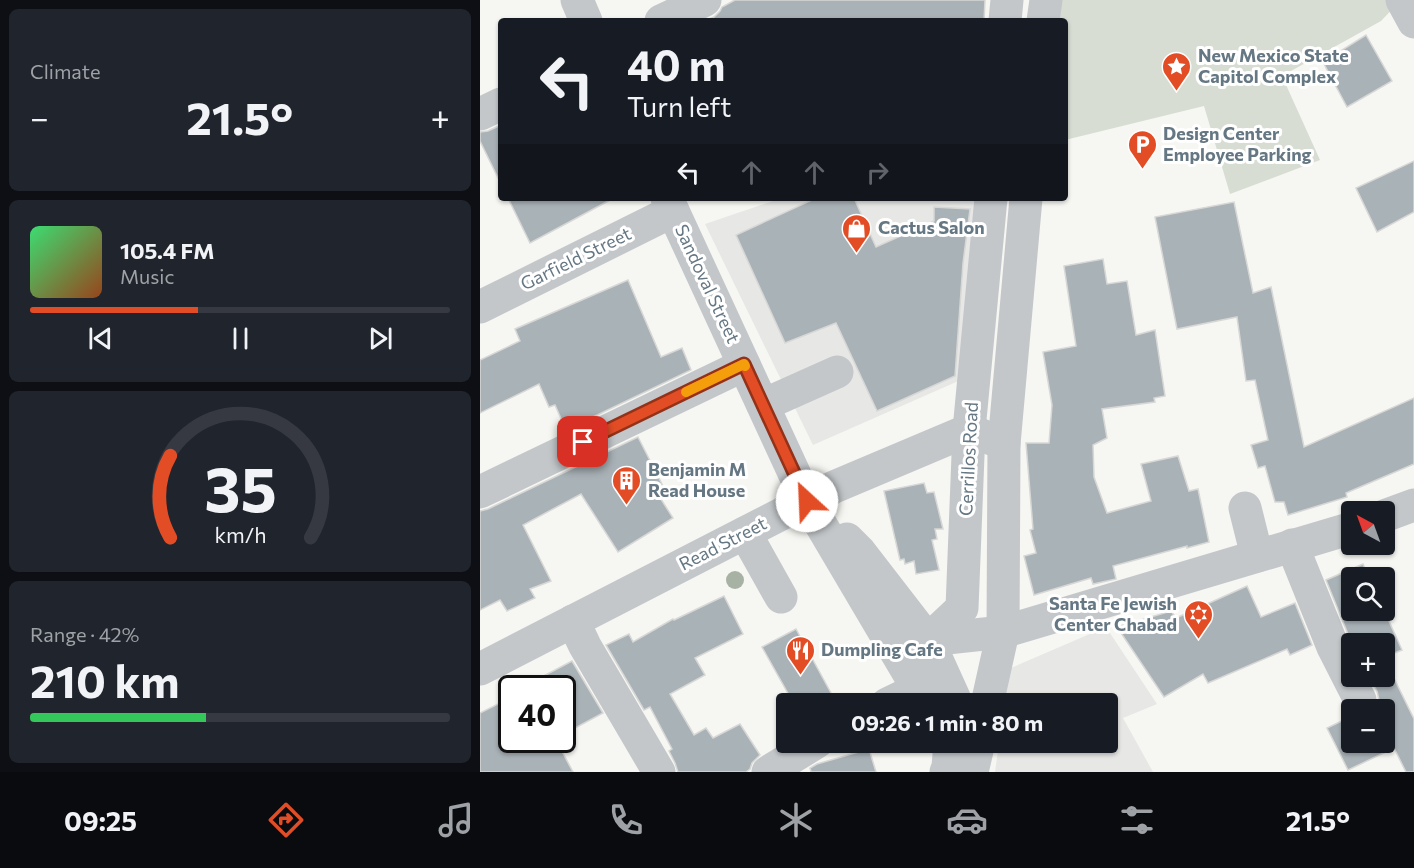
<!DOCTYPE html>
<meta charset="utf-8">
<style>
body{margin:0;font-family:Commissioner,sans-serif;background:#20242c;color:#f1f3f6;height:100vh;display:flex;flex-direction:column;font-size:22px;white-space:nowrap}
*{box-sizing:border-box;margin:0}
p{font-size:20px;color:#9ea1a6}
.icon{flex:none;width:33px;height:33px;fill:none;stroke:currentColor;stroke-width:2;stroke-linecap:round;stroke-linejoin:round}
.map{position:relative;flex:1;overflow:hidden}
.side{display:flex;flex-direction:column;gap:9px;padding:9px;background:#0d0f14;width:480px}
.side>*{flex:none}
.hud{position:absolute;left:18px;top:18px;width:570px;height:183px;border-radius:6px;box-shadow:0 2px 4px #0004;background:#171b24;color:#f1f3f6;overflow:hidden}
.needle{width:39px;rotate:319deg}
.fabs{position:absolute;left:861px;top:501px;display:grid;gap:12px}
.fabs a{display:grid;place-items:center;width:54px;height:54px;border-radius:6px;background:#171b24;box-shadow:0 2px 4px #0004;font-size:30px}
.speed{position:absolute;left:18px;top:675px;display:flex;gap:12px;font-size:30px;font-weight:700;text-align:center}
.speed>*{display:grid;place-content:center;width:78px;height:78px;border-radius:50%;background:#171b24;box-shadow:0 2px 4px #0004;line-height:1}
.speed .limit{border:3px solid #111;border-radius:9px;background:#fff;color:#111}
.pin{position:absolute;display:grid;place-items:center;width:51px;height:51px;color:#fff;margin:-26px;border-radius:12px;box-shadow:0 3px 9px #0006}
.me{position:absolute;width:66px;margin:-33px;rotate:335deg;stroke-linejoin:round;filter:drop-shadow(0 0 4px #0008)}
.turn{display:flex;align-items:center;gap:21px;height:126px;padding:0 30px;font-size:27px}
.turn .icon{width:78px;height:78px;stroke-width:2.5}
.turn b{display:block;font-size:42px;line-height:51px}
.lanes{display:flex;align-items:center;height:57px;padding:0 30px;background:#0003;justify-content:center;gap:30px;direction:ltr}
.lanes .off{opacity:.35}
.big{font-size:45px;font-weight:700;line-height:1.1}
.side .widget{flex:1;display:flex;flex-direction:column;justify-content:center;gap:9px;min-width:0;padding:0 21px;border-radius:9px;background:#20242c}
.side .dial{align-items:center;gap:0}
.dial svg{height:156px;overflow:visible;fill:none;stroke:#363941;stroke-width:7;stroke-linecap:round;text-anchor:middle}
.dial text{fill:#f1f3f6;stroke:none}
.song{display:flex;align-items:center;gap:18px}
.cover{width:72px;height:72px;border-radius:9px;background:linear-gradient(135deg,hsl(140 70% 55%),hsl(20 70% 35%))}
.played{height:6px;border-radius:3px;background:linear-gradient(90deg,#e34d26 40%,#363941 40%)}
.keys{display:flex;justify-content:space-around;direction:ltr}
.heat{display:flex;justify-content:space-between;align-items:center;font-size:33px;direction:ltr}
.charge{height:9px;border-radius:4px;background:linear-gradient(90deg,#34c759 42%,#363941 0)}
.trip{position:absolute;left:296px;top:693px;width:342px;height:60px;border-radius:6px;background:#171b24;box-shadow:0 2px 4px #0004;font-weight:700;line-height:60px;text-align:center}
.tabs{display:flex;height:96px;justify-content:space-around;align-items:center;background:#090b0e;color:#9ea1a6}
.tabs .icon{width:42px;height:42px}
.tabs .selected{color:#e34d26}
.tabs b{font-size:27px;color:#f1f3f6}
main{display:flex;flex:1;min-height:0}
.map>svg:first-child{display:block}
.built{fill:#e7e7e6}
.green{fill:#d7ddd3}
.building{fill:#a9b2b7;stroke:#d7d7d5;stroke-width:1.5}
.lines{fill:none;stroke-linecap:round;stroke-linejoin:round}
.minor{stroke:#c3c7ca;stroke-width:33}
.tree{fill:#a8b2a4}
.route-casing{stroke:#943219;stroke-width:15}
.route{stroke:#e34d26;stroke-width:10}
.slow{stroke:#f59e0b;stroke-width:10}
.labels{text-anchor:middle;stroke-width:6;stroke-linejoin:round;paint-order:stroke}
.poi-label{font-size:18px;font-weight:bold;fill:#657783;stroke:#fff;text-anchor:start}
.street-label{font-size:18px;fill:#657783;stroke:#fff}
</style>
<main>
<section class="side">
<div class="widget"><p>Climate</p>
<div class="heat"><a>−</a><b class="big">21.5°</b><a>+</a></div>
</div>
<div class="widget">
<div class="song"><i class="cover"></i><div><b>105.4 FM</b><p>Music</p></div></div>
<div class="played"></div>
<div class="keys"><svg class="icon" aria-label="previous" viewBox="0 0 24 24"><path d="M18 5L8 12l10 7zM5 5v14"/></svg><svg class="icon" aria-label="pause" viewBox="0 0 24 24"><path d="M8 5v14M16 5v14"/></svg><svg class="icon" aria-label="next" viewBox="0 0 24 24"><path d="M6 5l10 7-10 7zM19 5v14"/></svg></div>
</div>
<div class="widget dial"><svg viewBox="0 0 100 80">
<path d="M14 69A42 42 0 1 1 86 69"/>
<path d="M14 69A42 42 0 0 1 14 27" stroke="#e34d26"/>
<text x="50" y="56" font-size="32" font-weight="700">35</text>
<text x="50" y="72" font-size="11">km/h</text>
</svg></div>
<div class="widget"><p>Range · 42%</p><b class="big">210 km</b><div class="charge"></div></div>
</section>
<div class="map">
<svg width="934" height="772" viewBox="0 0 934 772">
<rect width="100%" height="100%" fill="#f6f6f2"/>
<g class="built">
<polygon points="302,198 498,198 483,379 333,445 225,224"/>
<polygon points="626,627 677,704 643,718 673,772 515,772 519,743 627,742 627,704 524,703 527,682 531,668"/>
</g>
<polygon class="green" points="579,0 921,0 901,21 802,76 840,160 750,194 724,106 585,140 585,21 577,21"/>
<g class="building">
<polygon points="255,0 505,0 504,21 225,21 234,17 240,11 242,7"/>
<polygon points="886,35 912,81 867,107 843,62"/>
<polygon points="21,125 21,184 0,141 0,132 8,131"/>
<polygon points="934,161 934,212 897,232 876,188"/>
<polygon points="28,198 134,198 50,243"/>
<polygon points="336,198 374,198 396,247 454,221 454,207 490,209 483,263 475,376 397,411 356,323 305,343 256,235"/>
<polygon points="754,202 773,293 791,287 824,447 934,398 934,464 866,493 867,497 808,515 804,502 795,502 785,466 778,468 771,445 788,440 775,380 766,381 757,317 697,329 675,217"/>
<polygon points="623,259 627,284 647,281 656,335 675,330 685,396 674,398 675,402 622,409 627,438 613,445 614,477 627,513 671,501 661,464 698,456 709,491 718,489 729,542 707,548 707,546 633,566 636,579 613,584 611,578 554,595 544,556 556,553 550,530 553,529 546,443 569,443 572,405 563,352 596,346 584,266"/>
<polygon points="148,280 181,357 202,348 211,370 86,430 75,405 69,407 59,384 0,413 0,360 40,341 35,329"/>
<polygon points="158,437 184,488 177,493 193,518 138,552 101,494 43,525 71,581 50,589 55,598 27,611 20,600 0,610 0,511 8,509"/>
<polygon points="444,483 447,493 454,492 463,529 455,529 457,539 452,540 459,570 436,574 434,561 425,564 424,559 420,560 404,491"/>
<polygon points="883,564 889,578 872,578 872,610 904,610 922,650 904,657 904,644 872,644 846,580"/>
<polygon points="767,586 781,617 815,603 832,645 810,655 807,649 728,683 723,674 684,697 637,627 691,611 696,618"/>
<polygon points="244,596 263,634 215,658 225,675 190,694 214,735 226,728 233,738 260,724 280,755 272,763 270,769 266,772 198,772 195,763 189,751 192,749 170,707 164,710 126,645 149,634 153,642 193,619 194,620"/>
<polygon points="316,629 357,704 314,704 282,647"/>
<polygon points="904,658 934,719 934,772 926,772 914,748 868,770 847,728 872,716 872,742 904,742 904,710 896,710 899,700 897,691 889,676 904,676"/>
<polygon points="92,661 123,713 82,735 82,688 41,688"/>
<polygon points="32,697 32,740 76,740 93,772 0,772 0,713"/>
<polygon points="389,749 396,772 331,772 330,768 337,764"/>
</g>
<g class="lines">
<g class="minor">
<polyline points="97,0 106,21"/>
<polyline points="922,0 934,22"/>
<polyline points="181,21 225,0"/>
<polyline points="525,21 527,0"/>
<polyline points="563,21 566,0"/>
<polyline points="0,114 21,104"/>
<polyline points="187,198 327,501 438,689 442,704"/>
<polyline points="0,307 193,211"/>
<polyline points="283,405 357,372"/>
<polyline points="0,492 264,365"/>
<polyline points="765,508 777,556"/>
<polyline points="904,516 934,505"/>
<polyline points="265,533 301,597"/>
<polyline points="367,539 380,552 448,640 477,704"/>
<polyline points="812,545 853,647 880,700"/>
<polyline points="93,621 105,646 179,772"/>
<polyline points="448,640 482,608 489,430 511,198"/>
<polyline points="448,640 523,632 872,528"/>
<polyline points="0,669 354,487 489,430 524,444"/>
<polyline points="407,704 438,689"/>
<polyline points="507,704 523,632 524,444 546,198"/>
<polyline points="288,772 337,742"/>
<polyline points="466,772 468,767 470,742"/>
<polyline points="492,772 499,742"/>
</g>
</g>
<circle class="tree" cx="255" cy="580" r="9"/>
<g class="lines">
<defs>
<polyline id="route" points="103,442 264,364 327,501"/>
</defs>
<use href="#route" class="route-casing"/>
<use href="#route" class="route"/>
<polyline class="slow" points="206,392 264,364 265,366"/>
</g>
<defs>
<symbol id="sight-pin" viewBox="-11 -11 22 30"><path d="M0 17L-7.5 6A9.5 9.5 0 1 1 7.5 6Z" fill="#e34d26" stroke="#fff"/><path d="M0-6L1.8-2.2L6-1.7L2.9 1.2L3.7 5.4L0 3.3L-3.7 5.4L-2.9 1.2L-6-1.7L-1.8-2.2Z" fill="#fff"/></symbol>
<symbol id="parking-pin" viewBox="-11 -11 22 30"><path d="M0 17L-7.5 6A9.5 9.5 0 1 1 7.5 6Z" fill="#e34d26" stroke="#fff"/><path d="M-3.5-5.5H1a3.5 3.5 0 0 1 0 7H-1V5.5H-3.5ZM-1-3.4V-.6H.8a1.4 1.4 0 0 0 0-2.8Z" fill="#fff"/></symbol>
<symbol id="shop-pin" viewBox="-11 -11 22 30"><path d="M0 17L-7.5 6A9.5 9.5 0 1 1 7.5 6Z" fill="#e34d26" stroke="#fff"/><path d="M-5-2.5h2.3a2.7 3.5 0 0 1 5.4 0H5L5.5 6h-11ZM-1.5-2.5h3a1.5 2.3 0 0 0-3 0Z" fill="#fff"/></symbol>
<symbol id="building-pin" viewBox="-11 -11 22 30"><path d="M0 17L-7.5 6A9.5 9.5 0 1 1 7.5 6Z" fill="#e34d26" stroke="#fff"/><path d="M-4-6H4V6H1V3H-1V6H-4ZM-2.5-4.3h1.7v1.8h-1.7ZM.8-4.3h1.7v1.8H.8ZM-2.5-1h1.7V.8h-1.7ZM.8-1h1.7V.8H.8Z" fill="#fff"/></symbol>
<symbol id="synagogue-pin" viewBox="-11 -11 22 30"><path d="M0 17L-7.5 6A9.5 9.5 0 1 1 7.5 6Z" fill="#e34d26" stroke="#fff"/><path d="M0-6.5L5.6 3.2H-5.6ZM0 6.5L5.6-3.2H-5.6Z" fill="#fff"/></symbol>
<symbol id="restaurant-pin" viewBox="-11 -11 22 30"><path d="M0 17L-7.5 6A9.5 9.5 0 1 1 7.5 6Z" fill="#e34d26" stroke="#fff"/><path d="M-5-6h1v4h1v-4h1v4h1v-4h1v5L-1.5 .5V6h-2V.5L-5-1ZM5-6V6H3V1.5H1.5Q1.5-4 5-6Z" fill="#fff"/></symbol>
</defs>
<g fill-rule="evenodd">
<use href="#sight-pin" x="680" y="50" width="33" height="45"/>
<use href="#parking-pin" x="646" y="128" width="33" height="45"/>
<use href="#shop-pin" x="360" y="212" width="33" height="45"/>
<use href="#building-pin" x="130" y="464" width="33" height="45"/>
<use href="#synagogue-pin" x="702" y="598" width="33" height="45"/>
<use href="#restaurant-pin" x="304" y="634" width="33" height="45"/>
</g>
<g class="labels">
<g class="poi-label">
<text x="718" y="62">New Mexico State<tspan x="718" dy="21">Capitol Complex</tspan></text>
<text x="683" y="140">Design Center<tspan x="683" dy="21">Employee Parking</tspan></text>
<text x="398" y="234">Cactus Salon</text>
<text x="168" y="476">Benjamin M<tspan x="168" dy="21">Read House</tspan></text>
<text x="697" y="610" text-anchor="end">Santa Fe Jewish<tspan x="697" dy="21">Center Chabad</tspan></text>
<text x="341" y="656">Dumpling Cafe</text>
</g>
<g class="street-label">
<text transform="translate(96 259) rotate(-26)" y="6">Garfield Street</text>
<text transform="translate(227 284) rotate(65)" y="6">Sandoval Street</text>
<text transform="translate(489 459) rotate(-87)" y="6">Cerrillos Road</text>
<text transform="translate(243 544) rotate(-27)" y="6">Read Street</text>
</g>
</g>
</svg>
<div class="fabs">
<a><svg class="needle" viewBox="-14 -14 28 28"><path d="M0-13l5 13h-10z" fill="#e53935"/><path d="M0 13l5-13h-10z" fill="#9ea1a6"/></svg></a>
<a><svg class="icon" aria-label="search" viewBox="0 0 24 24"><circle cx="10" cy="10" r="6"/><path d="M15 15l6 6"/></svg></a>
<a>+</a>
<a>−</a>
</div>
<div class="speed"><div class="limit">40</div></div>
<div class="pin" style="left:103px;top:442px;background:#d93025"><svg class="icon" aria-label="arrive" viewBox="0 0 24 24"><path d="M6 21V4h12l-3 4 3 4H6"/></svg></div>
<svg class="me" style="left:327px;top:501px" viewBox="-20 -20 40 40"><circle r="19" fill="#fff"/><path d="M0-13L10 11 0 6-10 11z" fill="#e34d26"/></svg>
<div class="trip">09:26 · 1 min · 80 m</div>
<div class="hud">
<div class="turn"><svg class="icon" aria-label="left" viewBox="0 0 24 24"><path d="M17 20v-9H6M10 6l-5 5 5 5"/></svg><div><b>40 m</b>Turn left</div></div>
<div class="lanes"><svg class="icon" aria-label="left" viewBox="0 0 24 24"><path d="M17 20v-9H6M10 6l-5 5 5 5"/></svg><svg class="icon off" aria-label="ahead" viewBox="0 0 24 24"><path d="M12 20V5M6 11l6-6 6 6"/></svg><svg class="icon off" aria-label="ahead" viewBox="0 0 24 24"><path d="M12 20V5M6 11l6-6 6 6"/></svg><svg class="icon off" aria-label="right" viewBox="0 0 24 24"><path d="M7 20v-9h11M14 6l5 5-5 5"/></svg></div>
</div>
</div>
</main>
<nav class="tabs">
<b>09:25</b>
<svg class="icon selected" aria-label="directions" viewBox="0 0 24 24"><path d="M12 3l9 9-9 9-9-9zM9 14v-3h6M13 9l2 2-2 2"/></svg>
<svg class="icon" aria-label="music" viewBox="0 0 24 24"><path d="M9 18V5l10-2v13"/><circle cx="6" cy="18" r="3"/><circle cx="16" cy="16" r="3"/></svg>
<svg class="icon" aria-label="phone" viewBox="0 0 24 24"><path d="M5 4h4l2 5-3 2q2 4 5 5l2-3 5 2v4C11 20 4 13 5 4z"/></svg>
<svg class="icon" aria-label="climate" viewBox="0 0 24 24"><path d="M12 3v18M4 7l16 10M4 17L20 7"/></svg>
<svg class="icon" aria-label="car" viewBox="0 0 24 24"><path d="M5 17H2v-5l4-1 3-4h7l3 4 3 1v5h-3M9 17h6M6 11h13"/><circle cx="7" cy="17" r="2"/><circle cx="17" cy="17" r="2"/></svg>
<svg class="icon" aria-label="filters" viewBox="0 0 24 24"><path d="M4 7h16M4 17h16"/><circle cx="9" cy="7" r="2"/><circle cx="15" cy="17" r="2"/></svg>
<b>21.5°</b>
</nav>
